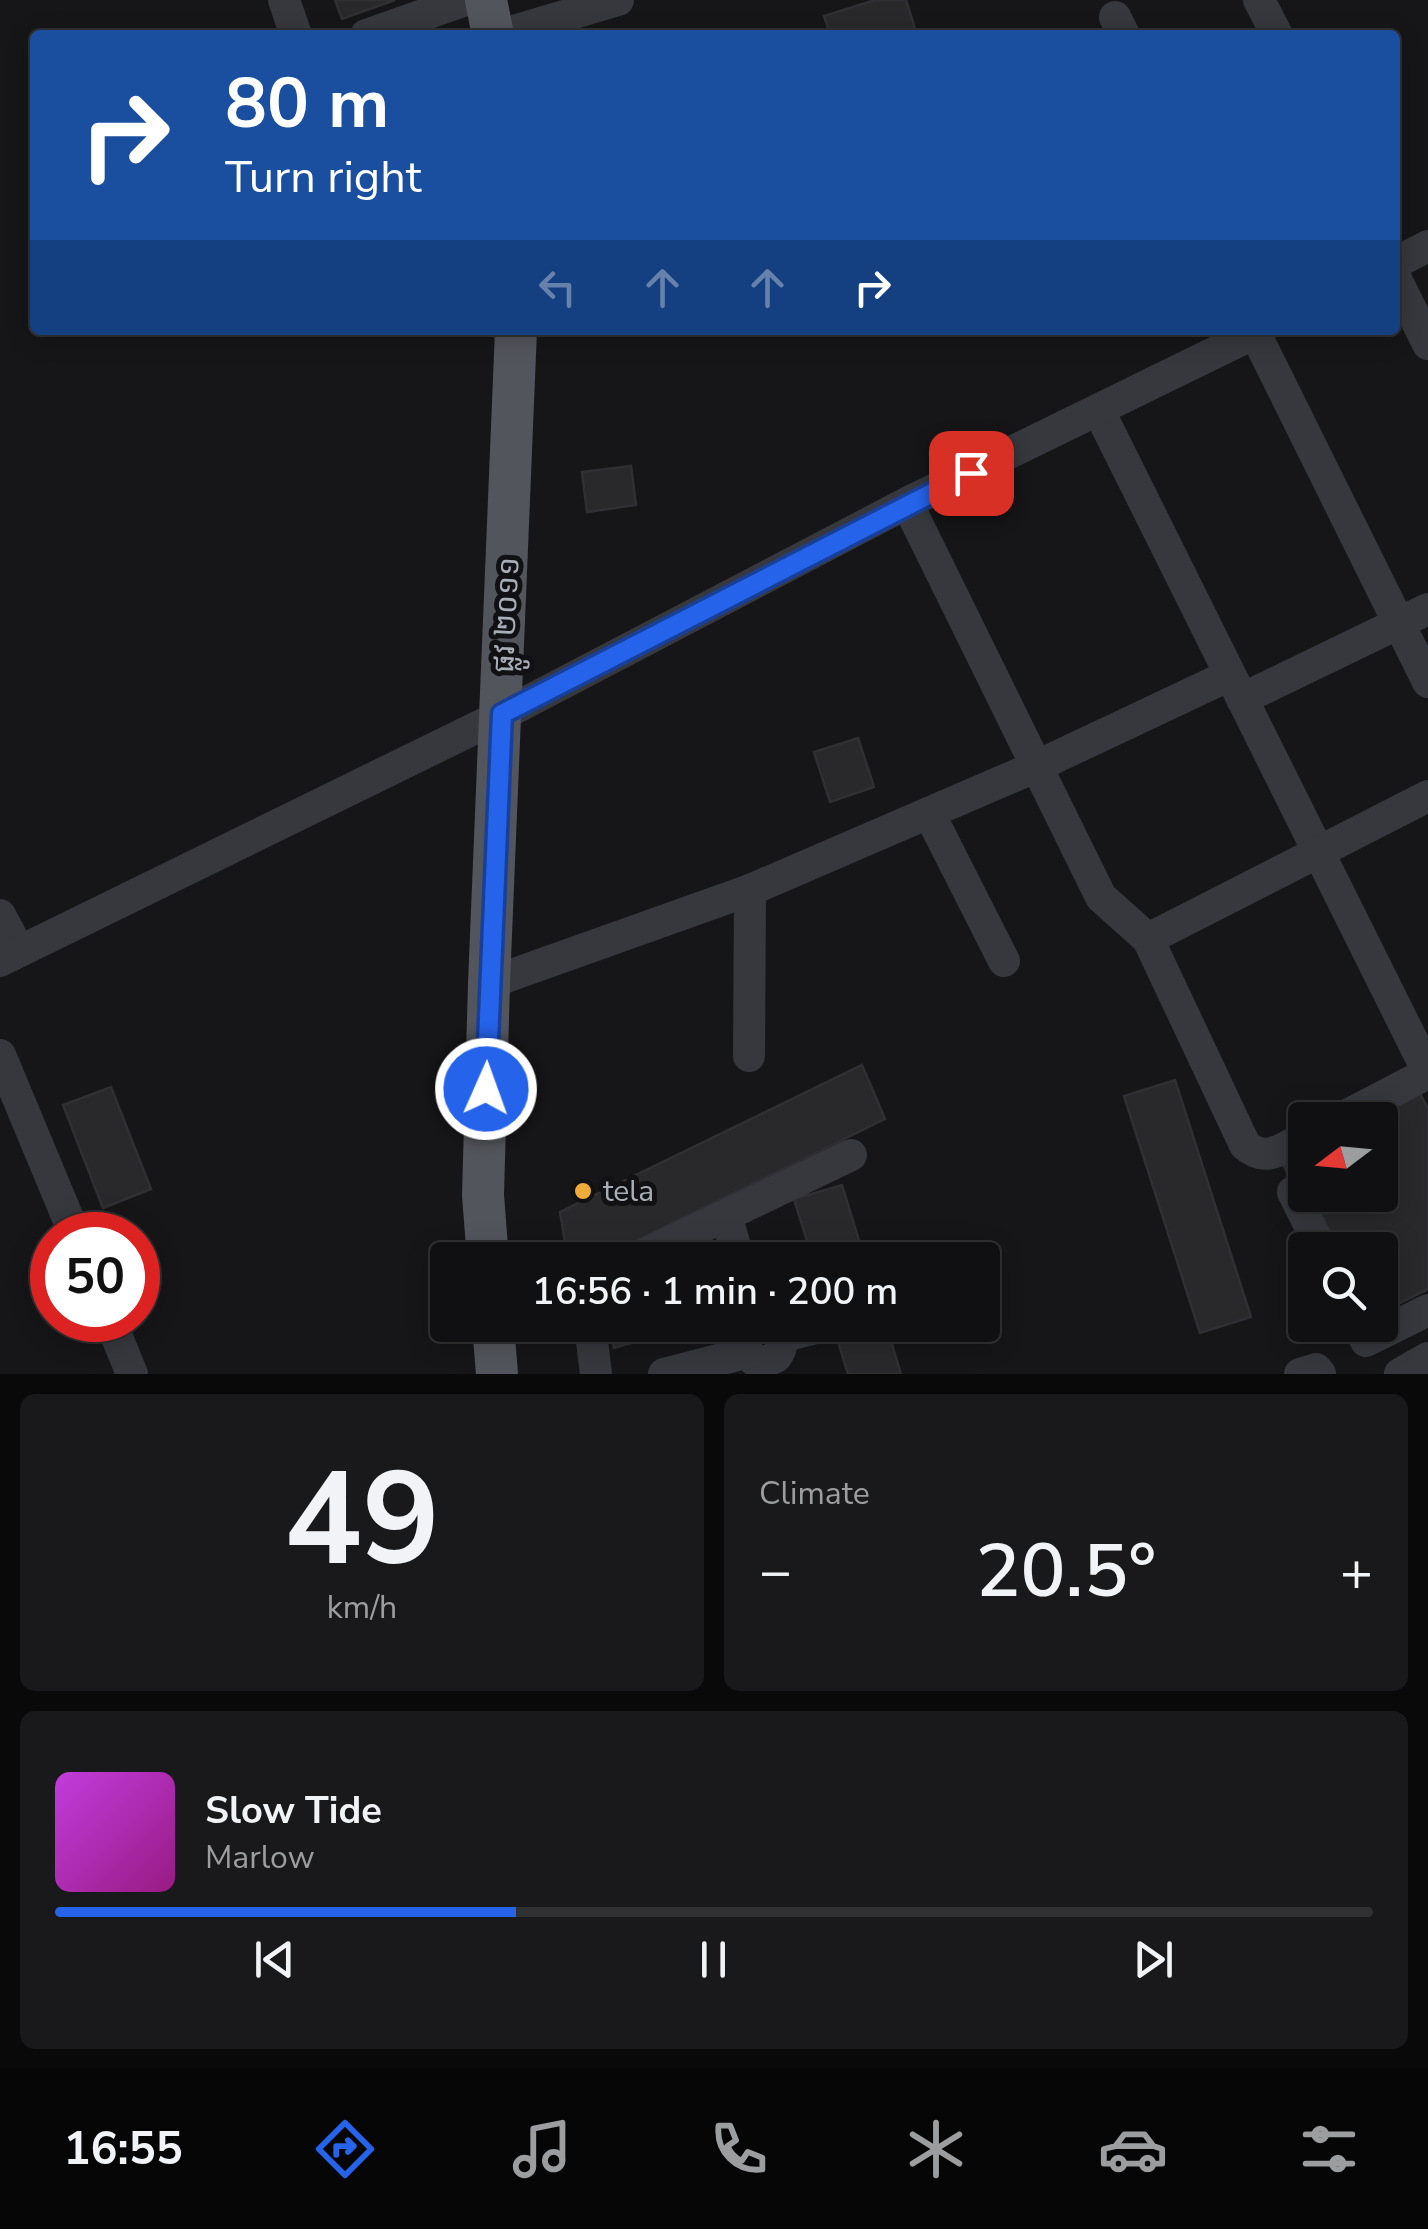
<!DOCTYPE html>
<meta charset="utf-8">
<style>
body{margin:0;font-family:"Nunito Sans","Noto Sans Khmer",sans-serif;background:#19191b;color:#f1f3f6;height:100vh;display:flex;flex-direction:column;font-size:38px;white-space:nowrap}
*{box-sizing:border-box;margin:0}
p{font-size:32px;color:#9c9d9f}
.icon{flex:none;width:55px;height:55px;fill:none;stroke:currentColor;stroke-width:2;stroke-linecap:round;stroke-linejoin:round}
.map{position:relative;height:1374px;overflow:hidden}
.drawer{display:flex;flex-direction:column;gap:20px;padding:20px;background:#09090a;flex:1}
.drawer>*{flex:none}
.banner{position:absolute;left:30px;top:30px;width:1370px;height:305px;border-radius:10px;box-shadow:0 5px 25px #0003,0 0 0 2px #303032;background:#1a4fa0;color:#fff;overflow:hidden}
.needle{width:65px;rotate:254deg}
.tools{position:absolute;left:1288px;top:1102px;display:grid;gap:20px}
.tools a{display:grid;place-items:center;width:110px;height:110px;border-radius:10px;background:#101012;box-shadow:0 5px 25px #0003,0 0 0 2px #303032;font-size:50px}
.speed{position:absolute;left:30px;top:1212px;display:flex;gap:20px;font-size:50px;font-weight:700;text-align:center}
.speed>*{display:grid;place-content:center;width:130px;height:130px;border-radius:50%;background:#101012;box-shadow:0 5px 25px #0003,0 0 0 2px #303032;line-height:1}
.speed .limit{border:15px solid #d22;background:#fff;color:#111}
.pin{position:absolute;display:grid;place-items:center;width:85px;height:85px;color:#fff;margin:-42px;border-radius:20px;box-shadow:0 5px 15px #0006}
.me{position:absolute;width:110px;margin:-55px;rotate:2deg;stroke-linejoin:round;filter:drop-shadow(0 0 8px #0008)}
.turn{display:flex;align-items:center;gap:35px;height:210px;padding:0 30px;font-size:45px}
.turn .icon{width:130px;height:130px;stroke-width:2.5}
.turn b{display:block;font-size:70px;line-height:85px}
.lanes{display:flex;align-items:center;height:95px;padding:0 30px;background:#0003;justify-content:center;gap:50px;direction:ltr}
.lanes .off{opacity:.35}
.big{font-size:75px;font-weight:600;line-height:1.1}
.drawer .tile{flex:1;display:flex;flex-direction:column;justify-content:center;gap:15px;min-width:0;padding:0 35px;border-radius:15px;background:#19191b}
.drawer .dial{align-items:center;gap:0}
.dial b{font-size:130px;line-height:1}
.song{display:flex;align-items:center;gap:30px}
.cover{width:120px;height:120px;border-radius:15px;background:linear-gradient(135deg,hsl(290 70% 55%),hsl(310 70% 35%))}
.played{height:10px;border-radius:5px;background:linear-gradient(90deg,#2563eb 35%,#303032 35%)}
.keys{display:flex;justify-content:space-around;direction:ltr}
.heat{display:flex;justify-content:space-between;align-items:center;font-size:55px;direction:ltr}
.drawer .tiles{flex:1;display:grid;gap:20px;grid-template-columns:1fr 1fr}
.tile:last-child{grid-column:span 2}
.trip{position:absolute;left:430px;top:1242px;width:570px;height:100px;border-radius:10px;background:#101012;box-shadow:0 5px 25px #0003,0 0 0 2px #303032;font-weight:600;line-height:100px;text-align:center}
.menu{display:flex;height:160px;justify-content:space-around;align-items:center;background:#060607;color:#9c9d9f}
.menu .icon{width:70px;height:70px}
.menu .current{color:#2563eb}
.menu b{font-size:45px;color:#f1f3f6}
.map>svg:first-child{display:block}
.building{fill:#29292c;stroke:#303034;stroke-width:2.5}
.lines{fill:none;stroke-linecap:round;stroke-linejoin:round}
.minor{stroke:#37383d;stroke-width:32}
.major{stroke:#53555c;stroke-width:42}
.route-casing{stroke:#184099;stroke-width:25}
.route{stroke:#2563eb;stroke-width:18}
.poi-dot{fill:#edab39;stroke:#111113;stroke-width:4}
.labels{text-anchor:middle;stroke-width:10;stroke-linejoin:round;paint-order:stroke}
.street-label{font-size:30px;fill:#a8aeb8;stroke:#111113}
.poi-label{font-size:30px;fill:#a8aeb8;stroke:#111113;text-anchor:start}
</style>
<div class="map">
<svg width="1428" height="1374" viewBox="0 0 1428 1374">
<rect width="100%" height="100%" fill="#161618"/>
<g class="building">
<polygon points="335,0 395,0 342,19"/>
<polygon points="875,0 906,0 917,35 830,35 824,16"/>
<polygon points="631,466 636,505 587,512 582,472"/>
<polygon points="858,738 874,787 830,802 814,752"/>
<polygon points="862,1065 885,1119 597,1260 568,1260 560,1212"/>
<polygon points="1175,1080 1251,1317 1200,1333 1124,1096"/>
<polygon points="111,1087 151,1189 103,1208 63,1105"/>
<polygon points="1417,1087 1428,1109 1428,1289 1380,1313 1380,1250 1325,1250 1279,1156 1305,1143 1305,1195 1380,1195 1380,1120 1351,1120"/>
<polygon points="842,1185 865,1260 813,1260 794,1199"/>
<polygon points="608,1325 693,1325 614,1348"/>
<polygon points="833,1325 886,1325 901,1374 848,1374"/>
</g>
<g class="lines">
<g class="minor">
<polyline points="284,0 296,35"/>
<polyline points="1259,0 1277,35"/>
<polyline points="1115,17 1124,35"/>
<polyline points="366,35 466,0"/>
<polyline points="500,35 618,0"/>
<polyline points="1395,263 1428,246"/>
<polyline points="1395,277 1428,344"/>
<polyline points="1255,333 1428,682"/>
<polyline points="1099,411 1428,1072"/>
<path d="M907,503L1101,897L1148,939L1245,1145C1266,1164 1283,1148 1305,1137"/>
<polyline points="1242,699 1428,609"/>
<polyline points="929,813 1004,961"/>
<polyline points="0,915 19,951"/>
<polyline points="1148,939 1428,796"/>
<polyline points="0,961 502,715 907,503 1261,330"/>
<polyline points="489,983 750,890 1035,767 1230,675"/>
<polyline points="0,1055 75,1235"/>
<polyline points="749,1056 750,890"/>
<polyline points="1338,1120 1428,1073"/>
<polyline points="1293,1192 1322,1250"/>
<polyline points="726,1215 739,1260"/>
<polyline points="633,1260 851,1155"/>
<polyline points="110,1320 132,1374"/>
<polyline points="590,1325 596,1374"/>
<path d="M756,1325L745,1336L744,1347L754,1360L765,1362L776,1357C785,1345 782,1333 769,1325"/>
<polyline points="1358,1325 1366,1341 1428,1310"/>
<polyline points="781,1337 823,1326"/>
<polyline points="664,1374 745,1353"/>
<polyline points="1300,1374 1316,1369 1320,1374"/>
<polyline points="1400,1374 1428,1358"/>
</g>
<g class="major">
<polyline points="486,0 493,35"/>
<polyline points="488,1260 483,1195 489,983 516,330"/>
<polyline points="493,1325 497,1374"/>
</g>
</g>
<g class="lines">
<defs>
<polyline id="route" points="486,1089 502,714 971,473"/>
</defs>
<use href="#route" class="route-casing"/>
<use href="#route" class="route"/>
</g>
<circle class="poi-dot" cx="583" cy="1191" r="10"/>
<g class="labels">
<g class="street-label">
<text transform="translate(506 615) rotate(-87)" y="10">ផ្លូវ ២០១១</text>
</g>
<g class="poi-label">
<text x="603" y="1201">tela</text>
</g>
</g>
</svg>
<div class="tools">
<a><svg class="needle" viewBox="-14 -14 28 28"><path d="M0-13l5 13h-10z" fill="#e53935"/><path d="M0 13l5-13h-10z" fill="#9c9d9f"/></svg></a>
<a><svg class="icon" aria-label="search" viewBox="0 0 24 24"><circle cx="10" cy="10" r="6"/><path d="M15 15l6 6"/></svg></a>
</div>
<div class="speed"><div class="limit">50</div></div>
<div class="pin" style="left:971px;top:473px;background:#d93025"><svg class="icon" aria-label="arrive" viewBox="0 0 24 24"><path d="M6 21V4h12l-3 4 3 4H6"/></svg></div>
<svg class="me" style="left:486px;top:1089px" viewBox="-20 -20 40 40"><circle r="17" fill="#2563eb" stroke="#fff" stroke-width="3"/><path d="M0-11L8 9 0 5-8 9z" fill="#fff"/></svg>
<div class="trip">16:56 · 1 min · 200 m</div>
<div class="banner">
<div class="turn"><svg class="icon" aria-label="right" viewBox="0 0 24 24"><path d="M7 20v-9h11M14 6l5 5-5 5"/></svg><div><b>80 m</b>Turn right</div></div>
<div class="lanes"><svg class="icon off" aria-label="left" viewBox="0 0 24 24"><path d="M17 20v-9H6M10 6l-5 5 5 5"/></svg><svg class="icon off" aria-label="ahead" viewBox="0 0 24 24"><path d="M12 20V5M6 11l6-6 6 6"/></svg><svg class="icon off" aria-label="ahead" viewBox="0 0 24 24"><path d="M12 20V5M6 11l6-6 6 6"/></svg><svg class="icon" aria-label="right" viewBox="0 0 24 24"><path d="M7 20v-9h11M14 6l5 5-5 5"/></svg></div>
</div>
</div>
<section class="drawer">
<div class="tiles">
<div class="tile dial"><b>49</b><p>km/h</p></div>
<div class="tile"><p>Climate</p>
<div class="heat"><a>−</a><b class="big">20.5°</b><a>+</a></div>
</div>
<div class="tile">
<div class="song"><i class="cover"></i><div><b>Slow Tide</b><p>Marlow</p></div></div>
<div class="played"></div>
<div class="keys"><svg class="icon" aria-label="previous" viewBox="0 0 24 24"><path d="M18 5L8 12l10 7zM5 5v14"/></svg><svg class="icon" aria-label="pause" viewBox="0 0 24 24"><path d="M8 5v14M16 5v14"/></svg><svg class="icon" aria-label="next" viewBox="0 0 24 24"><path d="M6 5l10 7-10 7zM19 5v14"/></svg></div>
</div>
</div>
</section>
<nav class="menu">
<b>16:55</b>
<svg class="icon current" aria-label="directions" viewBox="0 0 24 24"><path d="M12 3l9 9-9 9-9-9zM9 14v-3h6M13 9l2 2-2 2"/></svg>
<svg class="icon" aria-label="music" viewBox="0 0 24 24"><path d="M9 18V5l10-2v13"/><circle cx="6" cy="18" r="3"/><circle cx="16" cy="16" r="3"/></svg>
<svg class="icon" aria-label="phone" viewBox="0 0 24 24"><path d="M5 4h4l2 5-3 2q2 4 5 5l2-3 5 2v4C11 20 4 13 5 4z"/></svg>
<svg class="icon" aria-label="climate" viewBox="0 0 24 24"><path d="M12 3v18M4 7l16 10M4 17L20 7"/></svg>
<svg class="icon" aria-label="car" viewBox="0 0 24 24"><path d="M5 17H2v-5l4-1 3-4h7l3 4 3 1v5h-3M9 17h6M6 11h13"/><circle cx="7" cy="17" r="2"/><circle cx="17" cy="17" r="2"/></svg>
<svg class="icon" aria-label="filters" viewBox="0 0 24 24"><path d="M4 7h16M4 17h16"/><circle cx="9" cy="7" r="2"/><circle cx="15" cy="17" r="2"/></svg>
</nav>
